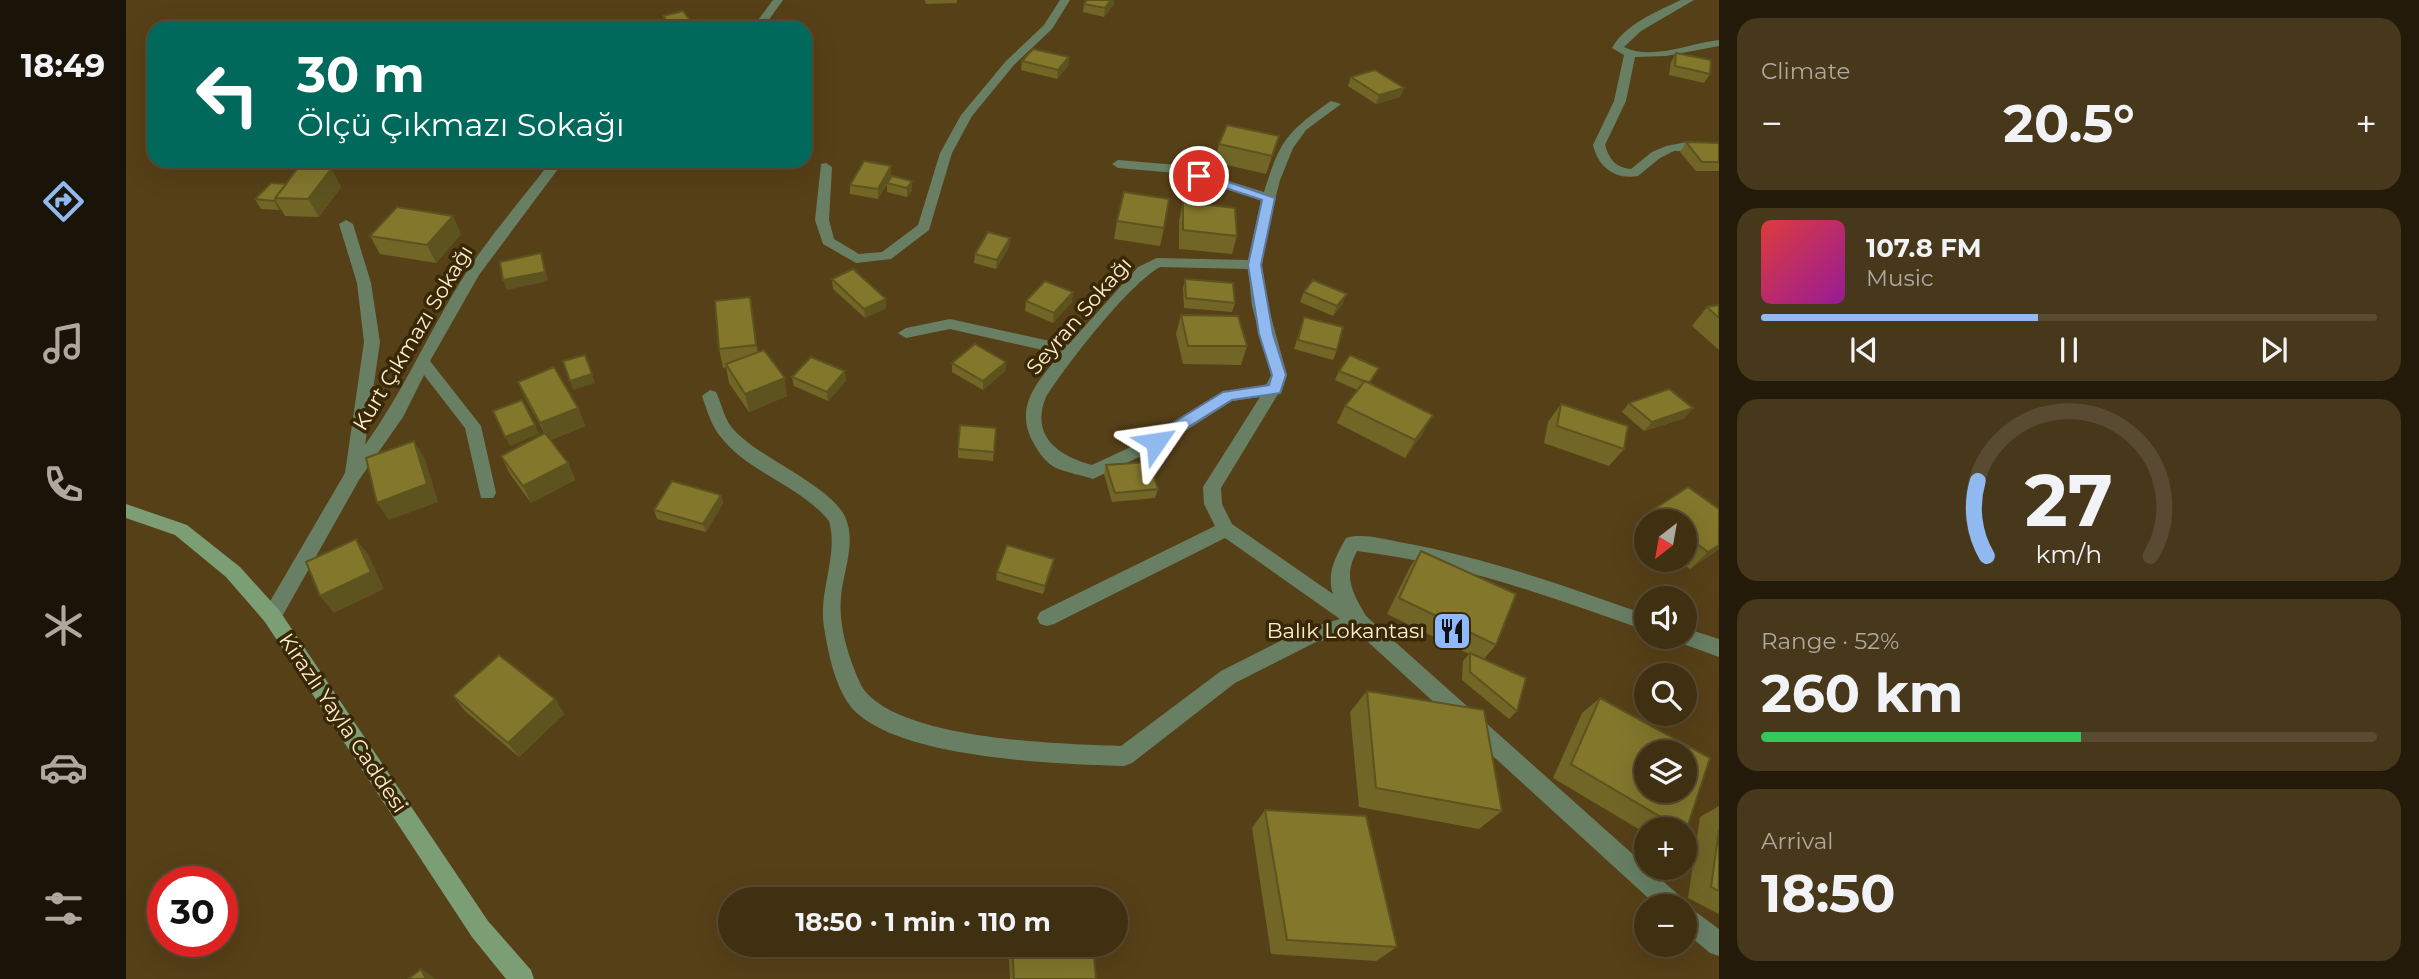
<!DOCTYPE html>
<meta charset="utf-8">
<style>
body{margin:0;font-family:Montserrat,sans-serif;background:#47381b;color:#f1f3f6;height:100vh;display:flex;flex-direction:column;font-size:26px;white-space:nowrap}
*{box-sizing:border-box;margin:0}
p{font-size:23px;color:#aea99f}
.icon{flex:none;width:38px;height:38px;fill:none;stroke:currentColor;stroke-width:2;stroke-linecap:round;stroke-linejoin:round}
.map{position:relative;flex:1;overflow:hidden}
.sheet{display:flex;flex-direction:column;gap:18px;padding:18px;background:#231a0a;width:700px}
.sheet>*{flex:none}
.hud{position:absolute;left:21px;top:21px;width:665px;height:147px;border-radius:21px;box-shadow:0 7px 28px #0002,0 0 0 2px #594b32;background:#00695c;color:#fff;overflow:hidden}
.needle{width:46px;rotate:211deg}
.buttons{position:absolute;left:1508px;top:509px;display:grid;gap:14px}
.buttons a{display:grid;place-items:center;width:63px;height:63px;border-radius:50%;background:#403012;box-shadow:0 7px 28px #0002,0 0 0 2px #594b32;font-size:35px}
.speed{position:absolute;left:21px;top:866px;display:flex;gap:14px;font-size:35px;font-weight:700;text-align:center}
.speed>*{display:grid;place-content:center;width:91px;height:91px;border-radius:50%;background:#403012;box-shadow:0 7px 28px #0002,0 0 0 2px #594b32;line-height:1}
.speed .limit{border:10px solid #d22;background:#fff;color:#111}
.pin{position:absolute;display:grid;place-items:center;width:60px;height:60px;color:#fff;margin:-30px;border:4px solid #fff;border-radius:50%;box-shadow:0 2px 7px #0007}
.me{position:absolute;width:77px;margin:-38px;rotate:58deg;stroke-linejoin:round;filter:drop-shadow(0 0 5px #0008)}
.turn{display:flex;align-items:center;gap:24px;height:147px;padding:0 35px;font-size:32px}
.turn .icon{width:91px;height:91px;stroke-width:2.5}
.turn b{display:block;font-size:49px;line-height:60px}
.big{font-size:52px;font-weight:700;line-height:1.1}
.sheet .card{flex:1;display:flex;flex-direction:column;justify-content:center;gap:10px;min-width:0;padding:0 24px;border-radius:21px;background:#47381b}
.sheet .dial{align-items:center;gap:0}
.dial svg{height:182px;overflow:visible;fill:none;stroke:#594b32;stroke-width:7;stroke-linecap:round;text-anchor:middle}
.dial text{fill:#f1f3f6;stroke:none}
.song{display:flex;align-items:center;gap:21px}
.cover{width:84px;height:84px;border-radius:10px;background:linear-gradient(135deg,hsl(0 70% 55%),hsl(300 70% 35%))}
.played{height:7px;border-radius:4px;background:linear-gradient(90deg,#90b9f0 45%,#594b32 45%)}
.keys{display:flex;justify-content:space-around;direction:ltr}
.heat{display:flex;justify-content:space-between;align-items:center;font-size:38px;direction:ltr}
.charge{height:10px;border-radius:5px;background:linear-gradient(90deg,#34c759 52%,#594b32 0)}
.trip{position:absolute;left:592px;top:887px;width:410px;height:70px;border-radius:35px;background:#403012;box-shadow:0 7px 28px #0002,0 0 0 2px #594b32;font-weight:700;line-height:70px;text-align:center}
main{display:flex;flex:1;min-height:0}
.menu{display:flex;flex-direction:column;width:126px;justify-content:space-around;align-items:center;background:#1a1307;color:#aea99f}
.menu .icon{width:49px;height:49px}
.menu .on{color:#90b9f0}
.menu b{font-size:32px;color:#f1f3f6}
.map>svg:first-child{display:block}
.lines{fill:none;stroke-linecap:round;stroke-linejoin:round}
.street{fill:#687f64;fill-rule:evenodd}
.secondary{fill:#7b9e74;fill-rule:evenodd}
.wall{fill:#716626}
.shaded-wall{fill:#5c531f}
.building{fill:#83772c;stroke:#5c531f;stroke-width:2;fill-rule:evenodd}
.route{fill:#90b9f0;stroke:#5e789c;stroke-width:2}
.labels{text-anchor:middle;stroke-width:7;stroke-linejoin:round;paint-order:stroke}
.street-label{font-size:21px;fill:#ffedd0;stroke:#392806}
.poi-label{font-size:21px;fill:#ffedd0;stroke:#392806;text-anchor:end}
</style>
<main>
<nav class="menu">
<b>18:49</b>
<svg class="icon on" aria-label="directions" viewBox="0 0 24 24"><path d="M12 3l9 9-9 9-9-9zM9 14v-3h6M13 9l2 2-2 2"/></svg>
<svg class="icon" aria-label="music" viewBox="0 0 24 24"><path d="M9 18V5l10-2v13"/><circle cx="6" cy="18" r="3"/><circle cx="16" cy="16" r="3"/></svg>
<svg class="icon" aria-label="phone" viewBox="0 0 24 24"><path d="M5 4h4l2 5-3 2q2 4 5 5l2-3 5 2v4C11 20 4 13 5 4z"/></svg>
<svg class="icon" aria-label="climate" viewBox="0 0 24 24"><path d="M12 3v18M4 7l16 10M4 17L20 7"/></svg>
<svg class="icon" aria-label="car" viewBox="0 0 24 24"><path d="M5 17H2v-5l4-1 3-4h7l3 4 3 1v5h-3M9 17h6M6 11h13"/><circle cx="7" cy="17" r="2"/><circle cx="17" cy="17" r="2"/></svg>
<svg class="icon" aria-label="filters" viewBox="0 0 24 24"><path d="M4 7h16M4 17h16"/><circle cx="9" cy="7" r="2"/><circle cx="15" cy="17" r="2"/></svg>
</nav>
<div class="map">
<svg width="1593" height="979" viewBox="0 0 1593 979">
<rect width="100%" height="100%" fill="#564018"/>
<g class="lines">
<g class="street">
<polygon points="647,0 657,0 637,28 626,28"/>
<polygon points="934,0 944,0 926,29 888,65 846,116 826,153 803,230 765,259 730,263 697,244 689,220 695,164 700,163 706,167 703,220 708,239 733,254 756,252 792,225 814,153 835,115 880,61 918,25"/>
<path d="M1555,0H1568L1515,31L1498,47C1525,61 1565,43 1593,40V46L1540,56L1509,57L1500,101L1479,145C1483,159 1490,168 1505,169L1526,152L1540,146L1561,142L1593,144V152L1548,151L1534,158L1512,176C1489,180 1472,167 1467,145L1488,101L1498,55L1486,48C1499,24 1532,11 1555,0Z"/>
<path d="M1205,101L1215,104L1180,130L1167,148L1154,180L1140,236L1136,265L1138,291L1161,375L1155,393L1152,394L1095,488L1096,504L1106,524L1207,594C1200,573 1210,556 1220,538C1235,533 1257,539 1273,542C1358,557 1439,586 1521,615V631C1426,597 1332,563 1231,551C1217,577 1226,592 1240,616L1556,898L1559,904L1593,929V956L1584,953L1559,932V906H1531L1230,631L1188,643L1109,683L1006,763L998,766C933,764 769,759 725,707C709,687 702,652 698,627C692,591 713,555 703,521C674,485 622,473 594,436C585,425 581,410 576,396L584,390L590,392C596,404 598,420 608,430C633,458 708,487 720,519C730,544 717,572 715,597C712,626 723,659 735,685C766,740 935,744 995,746L1095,671L1176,630L1214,619L1099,538L928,624L921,626L914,624L911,618L914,612L1089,526L1078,504L1077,487L1134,397L1106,401L1036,446L967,479C955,475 942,473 930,468C920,463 914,454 908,444C887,407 911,383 934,354L824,329L780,338L772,333L780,328L824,319L942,345L1012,267L1031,258L1122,260L1135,200L1050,173L992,168L986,164L992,160L1051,165L1138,192C1154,140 1161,132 1205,101ZM1034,267L1122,269L1126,306L1145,375L1140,385L1096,392L1024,438L966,465C932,456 904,436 920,397C941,364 1002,285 1034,267Z"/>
<path d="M425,161H438L353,275L304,361L355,426L370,493L367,498H355L339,428L298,375L277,417L233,480L153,622L146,624L139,622L136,616L139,610L219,473L238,342L231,283L213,224L220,220L227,224L245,283L254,342L239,445C278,391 304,329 340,273C365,234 397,198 425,161Z"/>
<polygon points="1559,628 1593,639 1593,657 1552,642 1550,637 1559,637"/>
</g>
<polygon class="secondary" points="0,504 61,525 114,567 153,610 362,921 405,970 408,979 380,979 346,937 139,622 100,577 49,535 0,518"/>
</g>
<g class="wall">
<polygon points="799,0 831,0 831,3 800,4"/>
<polygon points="958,4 988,4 978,17 957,12"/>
<polygon points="537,16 566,23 567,28 541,28 538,25"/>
<polygon points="1550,53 1584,74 1578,83 1543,75 1545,62"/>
<polygon points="943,57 942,66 931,79 895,70 896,61"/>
<polygon points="1225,77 1278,88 1274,97 1250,104 1222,86"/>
<polygon points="1153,136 1140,174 1088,162 1093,144"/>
<polygon points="1560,142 1593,143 1593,171 1570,171 1554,152"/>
<polygon points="205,169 215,187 193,217 159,216 155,209 153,210 135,209 129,199 160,184"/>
<polygon points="765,175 762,181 786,181 786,190 781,197 761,192 761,184 752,199 724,194 724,185"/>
<polygon points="1057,202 1111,236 1106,254 1053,249 1053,221"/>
<polygon points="991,221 1038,228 1034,246 988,239"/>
<polygon points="335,234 310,263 254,254 244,236"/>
<polygon points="884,238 883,247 870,269 848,263 849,254"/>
<polygon points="706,279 760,308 739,318 707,289"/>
<polygon points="1059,279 1109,303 1106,312 1058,308 1057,288"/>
<polygon points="1178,292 1217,303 1207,316 1174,302"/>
<polygon points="624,297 632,352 661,396 623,412 603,383 600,367 597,368 593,349"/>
<polygon points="900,301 946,302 927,323 899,311"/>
<polygon points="1593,305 1593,350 1566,326 1581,307"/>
<polygon points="1055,315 1121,346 1115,365 1057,364 1050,334"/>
<polygon points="1178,317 1211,350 1207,360 1168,349"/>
<polygon points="880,362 879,371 857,390 826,372 826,363"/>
<polygon points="1213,371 1248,377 1244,384 1297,433 1279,458 1211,423 1219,406 1231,390 1209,380"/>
<polygon points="666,377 720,381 702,401 668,386"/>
<polygon points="392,382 452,408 459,426 424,440 442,463 449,480 405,503 384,474 375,456 419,434 400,400"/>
<polygon points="1503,403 1559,418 1518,431 1496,412"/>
<polygon points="1435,404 1498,449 1483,466 1418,443 1422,422"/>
<polygon points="870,428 867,461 832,458 832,449"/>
<polygon points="980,465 1032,489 1029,498 986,502 978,474"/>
<polygon points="595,495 597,503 580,532 531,519 528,510"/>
<polygon points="1593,509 1593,549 1564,569 1552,560 1559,560 1559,522 1521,522 1521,537 1509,528 1525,511"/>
<polygon points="1295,551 1370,645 1358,659 1391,711 1383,719 1336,680 1337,661 1343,654 1261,614 1284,567"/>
<polygon points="926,568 917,594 870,580 871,572"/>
<polygon points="1241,691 1376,811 1353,829 1233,807 1224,712"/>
<polygon points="327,696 429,699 438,714 393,757 339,711"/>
<polygon points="1474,698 1559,830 1521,830 1521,834 1427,778 1456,713"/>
<polygon points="1593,806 1593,914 1562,898 1574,817"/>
<polygon points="1139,810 1271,947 1250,961 1145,954 1126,828"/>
<polygon points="882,945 967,945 970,979 884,979"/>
</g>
<g class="shaded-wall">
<polygon points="985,0 988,0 988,4 978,17 979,8"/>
<polygon points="566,23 567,28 546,28"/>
<polygon points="681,44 682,53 679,57 679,47"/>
<polygon points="943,57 942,66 931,79 932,70"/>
<polygon points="1278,88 1274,97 1250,104 1253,95"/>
<polygon points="765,166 765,175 752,199 752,189"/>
<polygon points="205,169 215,187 193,217 182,199"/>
<polygon points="786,181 786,190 781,197 781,188"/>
<polygon points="149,199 155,209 153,210 148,201"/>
<polygon points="327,216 335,234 310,263 301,245"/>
<polygon points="884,238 883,247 870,269 871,260"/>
<polygon points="415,253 418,263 422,281 381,290 377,280"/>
<polygon points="947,292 946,302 927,323 928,313"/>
<polygon points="1221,294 1217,303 1207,316 1211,306"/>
<polygon points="624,297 627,315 633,363 630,345"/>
<polygon points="760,299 760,308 739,318 738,309"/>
<polygon points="880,362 879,371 857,390 857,381"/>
<polygon points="719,371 720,381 702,401 701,392"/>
<polygon points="466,374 469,383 447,390 444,381"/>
<polygon points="659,378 661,396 623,412 619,394"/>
<polygon points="452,408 459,426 422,440 414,423"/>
<polygon points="1567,408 1559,418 1518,431 1526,422"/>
<polygon points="1307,415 1297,433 1279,458 1289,440"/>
<polygon points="409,425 413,434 384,446 379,437"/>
<polygon points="288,441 299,459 312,502 263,520 251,503"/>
<polygon points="442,463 449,480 405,503 397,486"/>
<polygon points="595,495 597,503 580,532 577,524"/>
<polygon points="230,539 243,556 258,589 208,613 194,596"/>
<polygon points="1593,545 1593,549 1564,569 1582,552"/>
<polygon points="928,559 926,568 917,594 919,586"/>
<polygon points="429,699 438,714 393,757 382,743"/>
<polygon points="295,969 310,979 300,979"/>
</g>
<g class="building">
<polygon points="961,0 985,0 979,8 958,4"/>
<polygon points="557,11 566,23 546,28 537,16"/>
<polygon points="907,49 943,57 932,70 896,61"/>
<polygon points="1550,53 1585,60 1584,74 1549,66"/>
<polygon points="1249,70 1278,88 1253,95 1225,77"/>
<polygon points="1101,125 1153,136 1146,156 1093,144"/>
<polygon points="1560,142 1593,143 1593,162 1576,162"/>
<polygon points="738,161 765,166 752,189 724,185"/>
<polygon points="172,168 205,169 182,199 149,198"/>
<polygon points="766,176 786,181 781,188 761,183"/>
<polygon points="145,183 160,184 149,198 149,199 148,201 129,199"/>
<polygon points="998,192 1043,199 1038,228 991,221"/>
<polygon points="1057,202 1109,208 1111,236 1057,230"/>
<polygon points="271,207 327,216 301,245 244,236"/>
<polygon points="862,232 884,238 871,260 849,254"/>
<polygon points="415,253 419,272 377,280 374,262"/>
<polygon points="727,269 760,299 738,309 706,279"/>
<polygon points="1059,279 1107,283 1109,303 1060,298"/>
<polygon points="1187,280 1221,294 1211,306 1178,292"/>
<polygon points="919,281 947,292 928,313 900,301"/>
<polygon points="624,297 630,345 593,349 589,301"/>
<polygon points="1593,305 1593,318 1581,307"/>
<polygon points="1055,315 1112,316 1121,346 1062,346"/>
<polygon points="1178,317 1217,327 1211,350 1172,340"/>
<polygon points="849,344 880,362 857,381 826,363"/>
<polygon points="638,350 659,378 619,394 600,364"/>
<polygon points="459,355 466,374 444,381 437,361"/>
<polygon points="1224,355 1253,368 1243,383 1213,371"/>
<polygon points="685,357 719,371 701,392 666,377"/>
<polygon points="428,367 452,408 414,423 392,382"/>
<polygon points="1239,381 1307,415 1289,440 1219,406"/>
<polygon points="1543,389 1567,408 1526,422 1503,403"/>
<polygon points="396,400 409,425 379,437 367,411"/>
<polygon points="1435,404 1502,426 1498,449 1431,426"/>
<polygon points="834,425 870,428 868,452 832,449"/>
<polygon points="419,433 442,463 397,486 375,456"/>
<polygon points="288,441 301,484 251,503 240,458"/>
<polygon points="1023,462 1032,489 989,493 980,465"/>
<polygon points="546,481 595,495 577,524 528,510"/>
<polygon points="1562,487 1593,509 1593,545 1582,552 1559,535 1559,522 1540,522 1525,511"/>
<polygon points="230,539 245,572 194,596 180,562"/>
<polygon points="881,545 928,559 919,586 871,572"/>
<polygon points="1295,551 1390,594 1370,645 1273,598"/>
<polygon points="1344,653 1400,678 1391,711 1344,672"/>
<polygon points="373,655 429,699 382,743 327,696"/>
<polygon points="1241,691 1358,710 1376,811 1250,788"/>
<path d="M1474,698L1584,758L1560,831L1559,830H1557L1445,764ZM1521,752H1559V791H1521Z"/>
<polygon points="1139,810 1240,816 1271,947 1161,940"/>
<polygon points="1593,829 1593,891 1585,887"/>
<polygon points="886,945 967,945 970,979 888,979"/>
<polygon points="295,969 300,979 282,979"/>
</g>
<polygon class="route" points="1073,172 1149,198 1135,265 1147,334 1160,375 1154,393 1106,400 1030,447 1022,442 1024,437 1097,392 1143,385 1146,375 1133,334 1122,265 1136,200 1069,178 1069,173"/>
<defs>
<symbol id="restaurant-square" viewBox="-11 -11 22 22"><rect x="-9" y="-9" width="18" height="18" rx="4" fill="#8fb8fd" stroke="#392806"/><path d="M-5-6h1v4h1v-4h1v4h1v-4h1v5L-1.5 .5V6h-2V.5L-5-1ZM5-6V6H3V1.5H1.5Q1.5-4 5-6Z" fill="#111"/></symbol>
</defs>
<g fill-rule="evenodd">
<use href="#restaurant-square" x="1304" y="609" width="44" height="44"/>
</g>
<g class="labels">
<g class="street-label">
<text transform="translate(953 316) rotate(-49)" y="7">Seyran Sokağı</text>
<text transform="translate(287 338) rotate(-59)" y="7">Kurt Çıkmazı Sokağı</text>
<text transform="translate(217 723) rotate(56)" y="7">Kirazlı Yayla Caddesi</text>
</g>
<g class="poi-label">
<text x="1299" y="638">Balık Lokantası</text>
</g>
</g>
</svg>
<div class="buttons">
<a><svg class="needle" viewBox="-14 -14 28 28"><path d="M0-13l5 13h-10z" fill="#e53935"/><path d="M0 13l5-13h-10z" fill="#aea99f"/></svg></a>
<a><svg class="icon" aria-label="sound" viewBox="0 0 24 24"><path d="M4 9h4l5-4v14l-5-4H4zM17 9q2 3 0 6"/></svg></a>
<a><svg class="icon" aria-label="search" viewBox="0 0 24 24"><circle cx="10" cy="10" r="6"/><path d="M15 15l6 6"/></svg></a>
<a><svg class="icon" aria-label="layers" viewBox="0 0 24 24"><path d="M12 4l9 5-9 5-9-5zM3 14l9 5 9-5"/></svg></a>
<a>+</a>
<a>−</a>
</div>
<div class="speed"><div class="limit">30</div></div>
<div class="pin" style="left:1073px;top:176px;background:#d93025"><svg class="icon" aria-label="arrive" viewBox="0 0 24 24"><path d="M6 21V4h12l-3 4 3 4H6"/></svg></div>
<svg class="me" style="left:1030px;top:442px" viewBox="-20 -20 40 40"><path d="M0-17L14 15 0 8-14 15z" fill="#90b9f0" stroke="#fff" stroke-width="4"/></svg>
<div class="trip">18:50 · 1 min · 110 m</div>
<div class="hud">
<div class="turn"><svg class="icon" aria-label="left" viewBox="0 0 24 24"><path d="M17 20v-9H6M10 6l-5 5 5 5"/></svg><div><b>30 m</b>Ölçü Çıkmazı Sokağı</div></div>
</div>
</div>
<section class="sheet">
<div class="card"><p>Climate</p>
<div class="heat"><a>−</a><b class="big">20.5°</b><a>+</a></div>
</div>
<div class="card">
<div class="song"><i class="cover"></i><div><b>107.8 FM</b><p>Music</p></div></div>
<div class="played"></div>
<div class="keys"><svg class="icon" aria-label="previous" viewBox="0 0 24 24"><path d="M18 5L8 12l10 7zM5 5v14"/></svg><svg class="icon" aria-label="pause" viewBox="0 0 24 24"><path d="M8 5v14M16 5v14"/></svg><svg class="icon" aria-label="next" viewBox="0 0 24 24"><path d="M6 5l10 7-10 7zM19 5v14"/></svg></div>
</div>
<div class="card dial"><svg viewBox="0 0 100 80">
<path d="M14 69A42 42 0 1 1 86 69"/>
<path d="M14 69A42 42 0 0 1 10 36" stroke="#90b9f0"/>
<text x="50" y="56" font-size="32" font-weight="700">27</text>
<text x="50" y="72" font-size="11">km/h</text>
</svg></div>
<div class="card"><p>Range · 52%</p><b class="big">260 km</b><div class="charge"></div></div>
<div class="card"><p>Arrival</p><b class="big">18:50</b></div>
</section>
</main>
